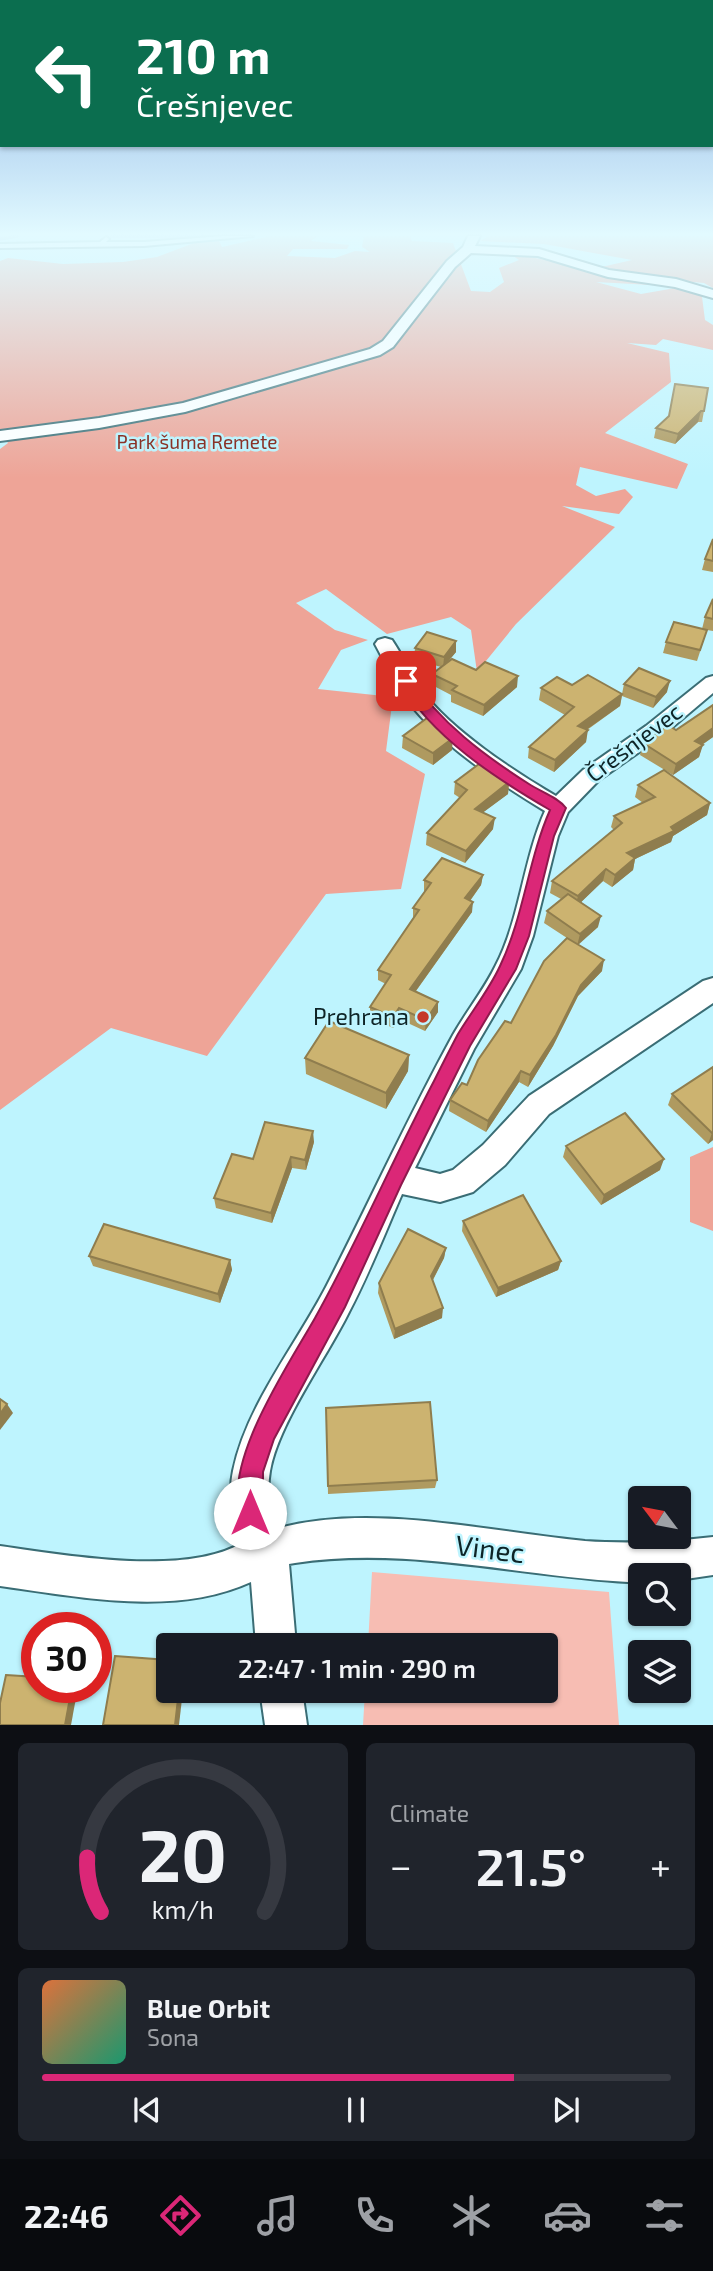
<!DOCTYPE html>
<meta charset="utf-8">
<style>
body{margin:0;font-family:"Exo 2",sans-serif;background:#20242c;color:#f1f3f6;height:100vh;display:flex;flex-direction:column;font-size:26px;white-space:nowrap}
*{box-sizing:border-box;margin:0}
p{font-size:23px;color:#9ea1a6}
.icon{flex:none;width:38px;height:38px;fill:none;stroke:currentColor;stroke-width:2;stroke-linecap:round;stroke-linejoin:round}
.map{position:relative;height:1725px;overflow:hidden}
.details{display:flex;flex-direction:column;gap:18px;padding:18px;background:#0d0f14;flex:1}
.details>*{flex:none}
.hud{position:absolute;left:0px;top:0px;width:714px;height:147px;box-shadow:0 2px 5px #0004;background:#0b6e4f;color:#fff;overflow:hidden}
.needle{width:46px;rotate:302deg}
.buttons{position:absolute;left:628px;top:1486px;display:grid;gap:14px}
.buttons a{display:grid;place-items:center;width:63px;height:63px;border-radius:7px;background:#171b24;box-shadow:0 2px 5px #0004;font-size:35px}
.speed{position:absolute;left:21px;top:1612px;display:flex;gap:14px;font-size:35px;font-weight:700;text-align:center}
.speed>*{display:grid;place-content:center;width:91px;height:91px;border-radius:50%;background:#171b24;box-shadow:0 2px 5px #0004;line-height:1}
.speed .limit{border:10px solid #d22;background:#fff;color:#111}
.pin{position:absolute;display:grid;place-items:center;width:60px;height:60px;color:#fff;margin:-30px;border-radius:14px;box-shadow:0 4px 10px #0006}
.me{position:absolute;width:77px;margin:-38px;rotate:0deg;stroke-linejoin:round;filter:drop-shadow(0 0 5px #0008)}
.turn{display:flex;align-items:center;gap:24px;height:147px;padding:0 21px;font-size:32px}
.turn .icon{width:91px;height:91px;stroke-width:2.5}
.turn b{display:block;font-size:49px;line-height:60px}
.big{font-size:52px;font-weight:600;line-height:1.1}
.details .widget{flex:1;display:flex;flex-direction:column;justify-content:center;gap:10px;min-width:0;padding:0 24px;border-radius:10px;background:#20242c}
.details .dial{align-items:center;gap:0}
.dial svg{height:182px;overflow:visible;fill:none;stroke:#363941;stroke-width:7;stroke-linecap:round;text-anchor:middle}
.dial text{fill:#f1f3f6;stroke:none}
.song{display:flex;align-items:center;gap:21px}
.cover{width:84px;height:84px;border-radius:10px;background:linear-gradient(135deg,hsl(20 70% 55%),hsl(160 70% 35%))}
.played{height:7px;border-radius:4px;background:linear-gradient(90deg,#db2777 75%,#363941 75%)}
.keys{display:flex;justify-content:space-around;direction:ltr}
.heat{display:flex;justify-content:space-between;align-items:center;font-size:38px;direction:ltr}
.details .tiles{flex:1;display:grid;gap:18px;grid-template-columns:1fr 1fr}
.widget:last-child{grid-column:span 2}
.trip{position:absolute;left:156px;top:1633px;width:402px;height:70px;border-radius:7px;background:#171b24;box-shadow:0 2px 5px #0004;font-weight:600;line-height:70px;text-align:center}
.tabs{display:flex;height:112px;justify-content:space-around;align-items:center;background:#090b0e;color:#9ea1a6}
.tabs .icon{width:49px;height:49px}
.tabs .on{color:#db2777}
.tabs b{font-size:32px;color:#f1f3f6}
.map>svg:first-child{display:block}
.green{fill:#f7bdb3}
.forest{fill:#eea497}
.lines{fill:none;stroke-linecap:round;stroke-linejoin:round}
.stream{stroke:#869ad6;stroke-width:3.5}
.service-casing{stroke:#3a6d75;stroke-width:4}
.minor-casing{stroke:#3a6d75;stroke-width:4}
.service{fill:#fff;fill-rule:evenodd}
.minor{fill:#fff;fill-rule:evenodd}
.wall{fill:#af9a60}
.shaded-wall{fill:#8f7d4e}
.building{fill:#ccb370;stroke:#8f7d4e;stroke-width:2}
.route{fill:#db2777;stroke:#8e194d;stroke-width:2}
.poi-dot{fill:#c5382a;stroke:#bef4fe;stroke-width:2.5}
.labels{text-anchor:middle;stroke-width:5;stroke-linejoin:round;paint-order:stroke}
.far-park-label{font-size:19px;fill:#893227;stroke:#bef4fe}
.street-label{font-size:23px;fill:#0e2427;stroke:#bef4fe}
.poi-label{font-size:23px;fill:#0e2427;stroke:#bef4fe;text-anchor:end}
.near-street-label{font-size:28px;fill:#0e2427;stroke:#bef4fe}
</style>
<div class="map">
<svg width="713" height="1725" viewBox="0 0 713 1725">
<rect width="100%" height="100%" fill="#bef4fe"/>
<polygon class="green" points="372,1572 609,1592 619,1725 363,1725 365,1691 546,1690 546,1645 368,1645"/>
<g class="forest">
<polygon points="271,236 317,236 311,241 349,245 347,249 293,249 287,256 335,258 355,251 370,252 362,247 364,236 410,236 412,241 453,243 471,291 490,292 504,282 499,268 519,260 509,253 593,269 632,260 544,244 480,241 489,236 713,236 713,288 704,283 660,279 651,285 596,282 641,294 687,286 701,289 705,320 713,325 713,350 663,339 656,345 627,343 669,353 671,382 605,433 688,464 677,489 580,467 576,485 596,496 625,489 633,497 619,514 562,506 615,527 516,624 477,672 471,630 451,617 387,634 326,589 296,603 335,630 368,640 341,650 318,689 393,697 386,751 425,774 401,889 326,894 207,1056 111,1028 0,1110 0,449 8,443 0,432 0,261 8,258 63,264 123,262 157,257 194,243 219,241 222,247"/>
<polygon points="713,1147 713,1231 690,1222 690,1157"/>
</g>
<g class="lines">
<g class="stream">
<polyline points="112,236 204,236"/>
<polyline points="0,239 17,236"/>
</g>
<defs>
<polygon id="service" points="223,236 253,236 144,246 0,248 0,244 100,242 106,237 109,239 106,242 144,242"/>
<g id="minor">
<polygon points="468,236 480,236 475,246 539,249 609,270 676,279 713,290 713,298 675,287 608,277 538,256 471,253 455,267 393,347 380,355 185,412 99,428 0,441 0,431 99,418 183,403 370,349 383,341 447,261 463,247"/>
<path d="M385,638L392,640C403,656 411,675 423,692C451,730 515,772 556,796L583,770L646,726L706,678L713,676V693L662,736L599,780L568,812L558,836L533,936L521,969L474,1049L415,1168L440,1174L453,1170L483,1145L529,1096L703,981L713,978V1003L549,1114L505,1165L473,1192L440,1202L402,1194C385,1233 369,1274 349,1312C327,1357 278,1424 270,1471C267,1488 268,1513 276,1529C370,1502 489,1532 585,1541C628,1544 670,1542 713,1537V1575L679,1580V1575H640V1582H628C518,1576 406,1546 295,1563L289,1564L296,1645H256L251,1582C175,1617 80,1597 0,1586V1546C65,1555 184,1577 242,1543C233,1521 228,1494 233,1471C246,1406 296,1345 326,1287C369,1203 408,1117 453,1035C466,1012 483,991 495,967C520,920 523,860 545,811C496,781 442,746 407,700C394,683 385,662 375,644L378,640Z"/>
<polygon points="260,1690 302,1690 307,1725 265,1725"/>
</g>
</defs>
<use href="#service" class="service-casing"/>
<use href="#minor" class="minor-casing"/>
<use href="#service" class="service"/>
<use href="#minor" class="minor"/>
</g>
<g class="wall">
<polygon points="708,388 702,422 698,422 675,444 654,438 656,428"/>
<polygon points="713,539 713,572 702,570 705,559"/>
<polygon points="713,599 713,631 707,630 697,661 663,653 666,642 702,629 705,617"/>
<polygon points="415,648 456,652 448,661 476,670 517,687 483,716 451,702 451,695 432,685 432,674 441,667 414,659"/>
<polygon points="624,684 667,692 653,708 622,696 620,706 587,730 586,742 554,772 528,758 529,747 565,715 539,700 541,688 572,685 622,694"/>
<polygon points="713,705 713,737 702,745 699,757 673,775 640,755 643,743 676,730"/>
<polygon points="403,736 452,750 433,765 402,748"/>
<polygon points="455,782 509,782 508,794 483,812 493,829 465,863 426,845 427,833 460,798 454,794"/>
<polygon points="638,785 710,803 707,815 673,836 671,842 635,859 633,870 612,887 603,881 581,902 598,927 578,944 602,971 578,996 553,1046 528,1087 519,1082 486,1132 449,1111 450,1100 467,1085 511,1023 567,938 544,923 547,911 561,899 550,893 552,881 614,830 611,827 614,816 643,803 635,797"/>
<polygon points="483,875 481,885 470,901 472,912 416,991 438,1002 438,1012 425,1031 399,1019 393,1028 370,1017 370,1007 386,984 378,980 378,970 413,919 413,908 425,892 424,891 424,880"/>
<polygon points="409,1055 408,1071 386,1109 306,1074 305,1058"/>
<polygon points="713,1067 713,1140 708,1144 668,1105 672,1094"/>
<polygon points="314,1142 306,1170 292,1168 272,1223 216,1208 214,1198"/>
<polygon points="566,1146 660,1170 601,1205 563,1157"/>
<polygon points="463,1221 561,1261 558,1270 496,1297 462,1231"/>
<polygon points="446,1248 444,1258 433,1280 442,1318 394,1339 378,1293 379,1283"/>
<polygon points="89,1256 230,1260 232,1270 220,1303 93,1266"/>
<polygon points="326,1408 437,1480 435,1488 328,1494"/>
</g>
<g class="shaded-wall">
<polygon points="701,411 698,422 675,444 678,434"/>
<polygon points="456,641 456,652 443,668 444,657"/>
<polygon points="518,676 517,687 483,716 484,705"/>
<polygon points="670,681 667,692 653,708 656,697"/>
<polygon points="622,694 620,706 576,737 578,726"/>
<polygon points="713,728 713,737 691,752 695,741"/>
<polygon points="588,730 586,742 554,772 555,760"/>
<polygon points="453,738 452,750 433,765 433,753"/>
<polygon points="703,745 699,757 673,775 676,764"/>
<polygon points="509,782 508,794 473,820 475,809"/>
<polygon points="710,803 707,815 673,836 671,842 635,859 633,870 612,887 615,875 627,853"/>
<polygon points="495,818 493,829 465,863 466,851"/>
<polygon points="606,869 603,881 575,908 578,896"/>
<polygon points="483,875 481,885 464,909 465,898"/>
<polygon points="473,902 472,912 410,999 410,989"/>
<polygon points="601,916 598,927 577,946 580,934"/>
<polygon points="604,960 602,971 578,996 553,1046 528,1087 530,1075 581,985"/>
<polygon points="438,1002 438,1012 425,1031 426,1020"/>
<polygon points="399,1008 399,1019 393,1028 393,1017"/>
<polygon points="409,1055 408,1071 386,1109 386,1093"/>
<polygon points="521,1071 519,1082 486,1132 488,1121"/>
<polygon points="313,1131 314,1142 306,1170 305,1160"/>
<polygon points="713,1133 713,1140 708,1144 712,1133"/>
<polygon points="291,1157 292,1168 272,1223 271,1213"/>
<polygon points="664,1159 660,1170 601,1205 604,1195"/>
<polygon points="446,1248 444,1258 430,1285 431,1276"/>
<polygon points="230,1260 232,1270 220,1303 218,1294"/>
<polygon points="561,1261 558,1270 496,1297 498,1288"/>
<polygon points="443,1308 442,1318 394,1339 395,1329"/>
<polygon points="7,1404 13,1413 0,1430 0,1414"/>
<polygon points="72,1687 78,1687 71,1725 65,1725"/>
<polygon points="179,1690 183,1690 179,1725 175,1725"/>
</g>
<g class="building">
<polygon points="675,384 708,388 704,411 701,411 678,434 656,428 669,416"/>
<polygon points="713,539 713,561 705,559"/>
<polygon points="713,599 713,619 705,617"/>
<polygon points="674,622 707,630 700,650 666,642"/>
<polygon points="427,632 456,641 444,657 415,648"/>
<polygon points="452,659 476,670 485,662 518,676 484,705 452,690 457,686 432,674"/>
<polygon points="639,668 670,681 656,697 624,684"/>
<polygon points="588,675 622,694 578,726 588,730 555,760 529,747 574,707 541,688 557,677 572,685"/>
<polygon points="713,705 713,728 695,741 703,745 676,764 643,743 668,725 676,730"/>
<polygon points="427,718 453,738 433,753 403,736"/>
<polygon points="479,764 509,782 475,809 495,818 466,851 427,833 467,790 455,782"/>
<polygon points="664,770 710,803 671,827 674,831 627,853 635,858 615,875 606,869 578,896 552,881 622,823 614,816 655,797 638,785"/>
<polygon points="442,858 483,875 465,898 473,902 410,989 438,1002 426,1020 399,1008 393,1017 370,1007 391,975 378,970 419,910 413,908 431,883 424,880"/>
<polygon points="568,894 601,916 580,934 547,911"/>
<polygon points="567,938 604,960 581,985 556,1035 530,1075 521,1071 488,1121 450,1100 462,1083 467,1085 478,1060 505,1021 511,1023 544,961"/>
<polygon points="329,1021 409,1055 386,1093 305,1058"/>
<polygon points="713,1067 713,1133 712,1133 672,1094"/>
<polygon points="625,1113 664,1159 604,1195 566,1146"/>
<polygon points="265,1122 313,1131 305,1160 291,1157 271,1213 214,1198 232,1154 253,1159"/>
<polygon points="523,1195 561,1261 498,1288 463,1221"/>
<polygon points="104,1224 230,1260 218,1294 89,1256"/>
<polygon points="408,1229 446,1248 431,1276 443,1308 395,1329 379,1283"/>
<polygon points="0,1399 7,1404 0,1414"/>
<polygon points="430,1402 437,1480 328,1486 326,1408"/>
<polygon points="115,1656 168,1660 168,1690 179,1690 175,1725 103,1725"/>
<polygon points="6,1675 37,1677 37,1687 72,1687 65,1725 0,1725 0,1703"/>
</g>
<linearGradient id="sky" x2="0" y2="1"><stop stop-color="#81aae1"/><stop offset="0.49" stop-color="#e2faff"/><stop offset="1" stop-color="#e2faff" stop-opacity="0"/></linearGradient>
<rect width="713" height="478" fill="url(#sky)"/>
<path class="route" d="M406,677L411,678C439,722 485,756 529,784C541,792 558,797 566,808L554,836L529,936L516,969L470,1046L401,1185L345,1307L274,1439L263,1472V1513L259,1521L250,1525L242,1521C219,1466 288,1366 315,1318C358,1241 393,1159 434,1081C442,1065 450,1049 458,1034C472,1011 489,990 500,966C524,916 528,860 550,810C495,778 432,737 399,681Z"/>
<circle class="poi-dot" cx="423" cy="1017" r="7"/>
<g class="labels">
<g class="far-park-label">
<text x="197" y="449">Park šuma Remete</text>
</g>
<g class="street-label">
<text transform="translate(634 743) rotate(-37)" y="8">Črešnjevec</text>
</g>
<g class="poi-label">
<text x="409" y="1025">Prehrana</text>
</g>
<g class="near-street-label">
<text transform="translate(490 1549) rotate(7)" y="10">Vinec</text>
</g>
</g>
</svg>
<div class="buttons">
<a><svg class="needle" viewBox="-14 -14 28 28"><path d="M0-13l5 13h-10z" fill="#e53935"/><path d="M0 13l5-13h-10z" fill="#9ea1a6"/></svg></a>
<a><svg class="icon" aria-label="search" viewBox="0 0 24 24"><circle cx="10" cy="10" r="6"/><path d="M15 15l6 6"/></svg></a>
<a><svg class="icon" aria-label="layers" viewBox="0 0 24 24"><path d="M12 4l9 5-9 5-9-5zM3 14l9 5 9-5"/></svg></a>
</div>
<div class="speed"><div class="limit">30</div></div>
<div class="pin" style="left:406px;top:681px;background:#d93025"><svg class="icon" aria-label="arrive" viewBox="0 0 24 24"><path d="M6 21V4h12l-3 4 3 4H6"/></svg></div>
<svg class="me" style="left:250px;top:1513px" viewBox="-20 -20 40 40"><circle r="19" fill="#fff"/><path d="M0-13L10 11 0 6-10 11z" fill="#db2777"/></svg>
<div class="trip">22:47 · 1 min · 290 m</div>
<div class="hud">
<div class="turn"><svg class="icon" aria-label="left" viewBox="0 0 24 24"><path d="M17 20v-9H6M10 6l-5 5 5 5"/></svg><div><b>210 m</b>Črešnjevec</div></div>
</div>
</div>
<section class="details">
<div class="tiles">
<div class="widget dial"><svg viewBox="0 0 100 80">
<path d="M14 69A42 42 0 1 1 86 69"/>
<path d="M14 69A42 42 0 0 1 8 45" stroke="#db2777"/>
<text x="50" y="56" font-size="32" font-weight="700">20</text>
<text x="50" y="72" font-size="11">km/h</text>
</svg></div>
<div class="widget"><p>Climate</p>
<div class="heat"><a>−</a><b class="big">21.5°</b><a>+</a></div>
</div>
<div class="widget">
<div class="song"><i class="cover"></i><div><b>Blue Orbit</b><p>Sona</p></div></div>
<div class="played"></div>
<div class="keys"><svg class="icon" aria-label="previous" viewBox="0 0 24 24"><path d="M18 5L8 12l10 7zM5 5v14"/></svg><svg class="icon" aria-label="pause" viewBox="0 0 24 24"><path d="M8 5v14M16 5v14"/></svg><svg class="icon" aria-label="next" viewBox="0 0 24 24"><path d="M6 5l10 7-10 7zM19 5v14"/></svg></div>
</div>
</div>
</section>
<nav class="tabs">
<b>22:46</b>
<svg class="icon on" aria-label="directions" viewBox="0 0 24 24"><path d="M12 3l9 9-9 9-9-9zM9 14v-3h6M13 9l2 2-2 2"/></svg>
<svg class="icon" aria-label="music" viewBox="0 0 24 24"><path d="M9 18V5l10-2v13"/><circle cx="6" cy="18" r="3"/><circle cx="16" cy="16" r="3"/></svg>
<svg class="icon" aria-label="phone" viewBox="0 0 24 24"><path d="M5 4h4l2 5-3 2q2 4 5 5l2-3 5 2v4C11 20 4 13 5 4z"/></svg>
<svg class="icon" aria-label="climate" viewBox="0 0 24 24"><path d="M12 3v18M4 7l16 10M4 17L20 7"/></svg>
<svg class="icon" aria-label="car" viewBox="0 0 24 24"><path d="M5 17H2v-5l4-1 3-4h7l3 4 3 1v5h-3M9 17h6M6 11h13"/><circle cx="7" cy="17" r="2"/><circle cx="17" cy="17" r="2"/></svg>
<svg class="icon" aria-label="filters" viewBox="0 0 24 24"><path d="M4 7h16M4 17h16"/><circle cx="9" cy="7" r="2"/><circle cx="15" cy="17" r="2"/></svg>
</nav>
